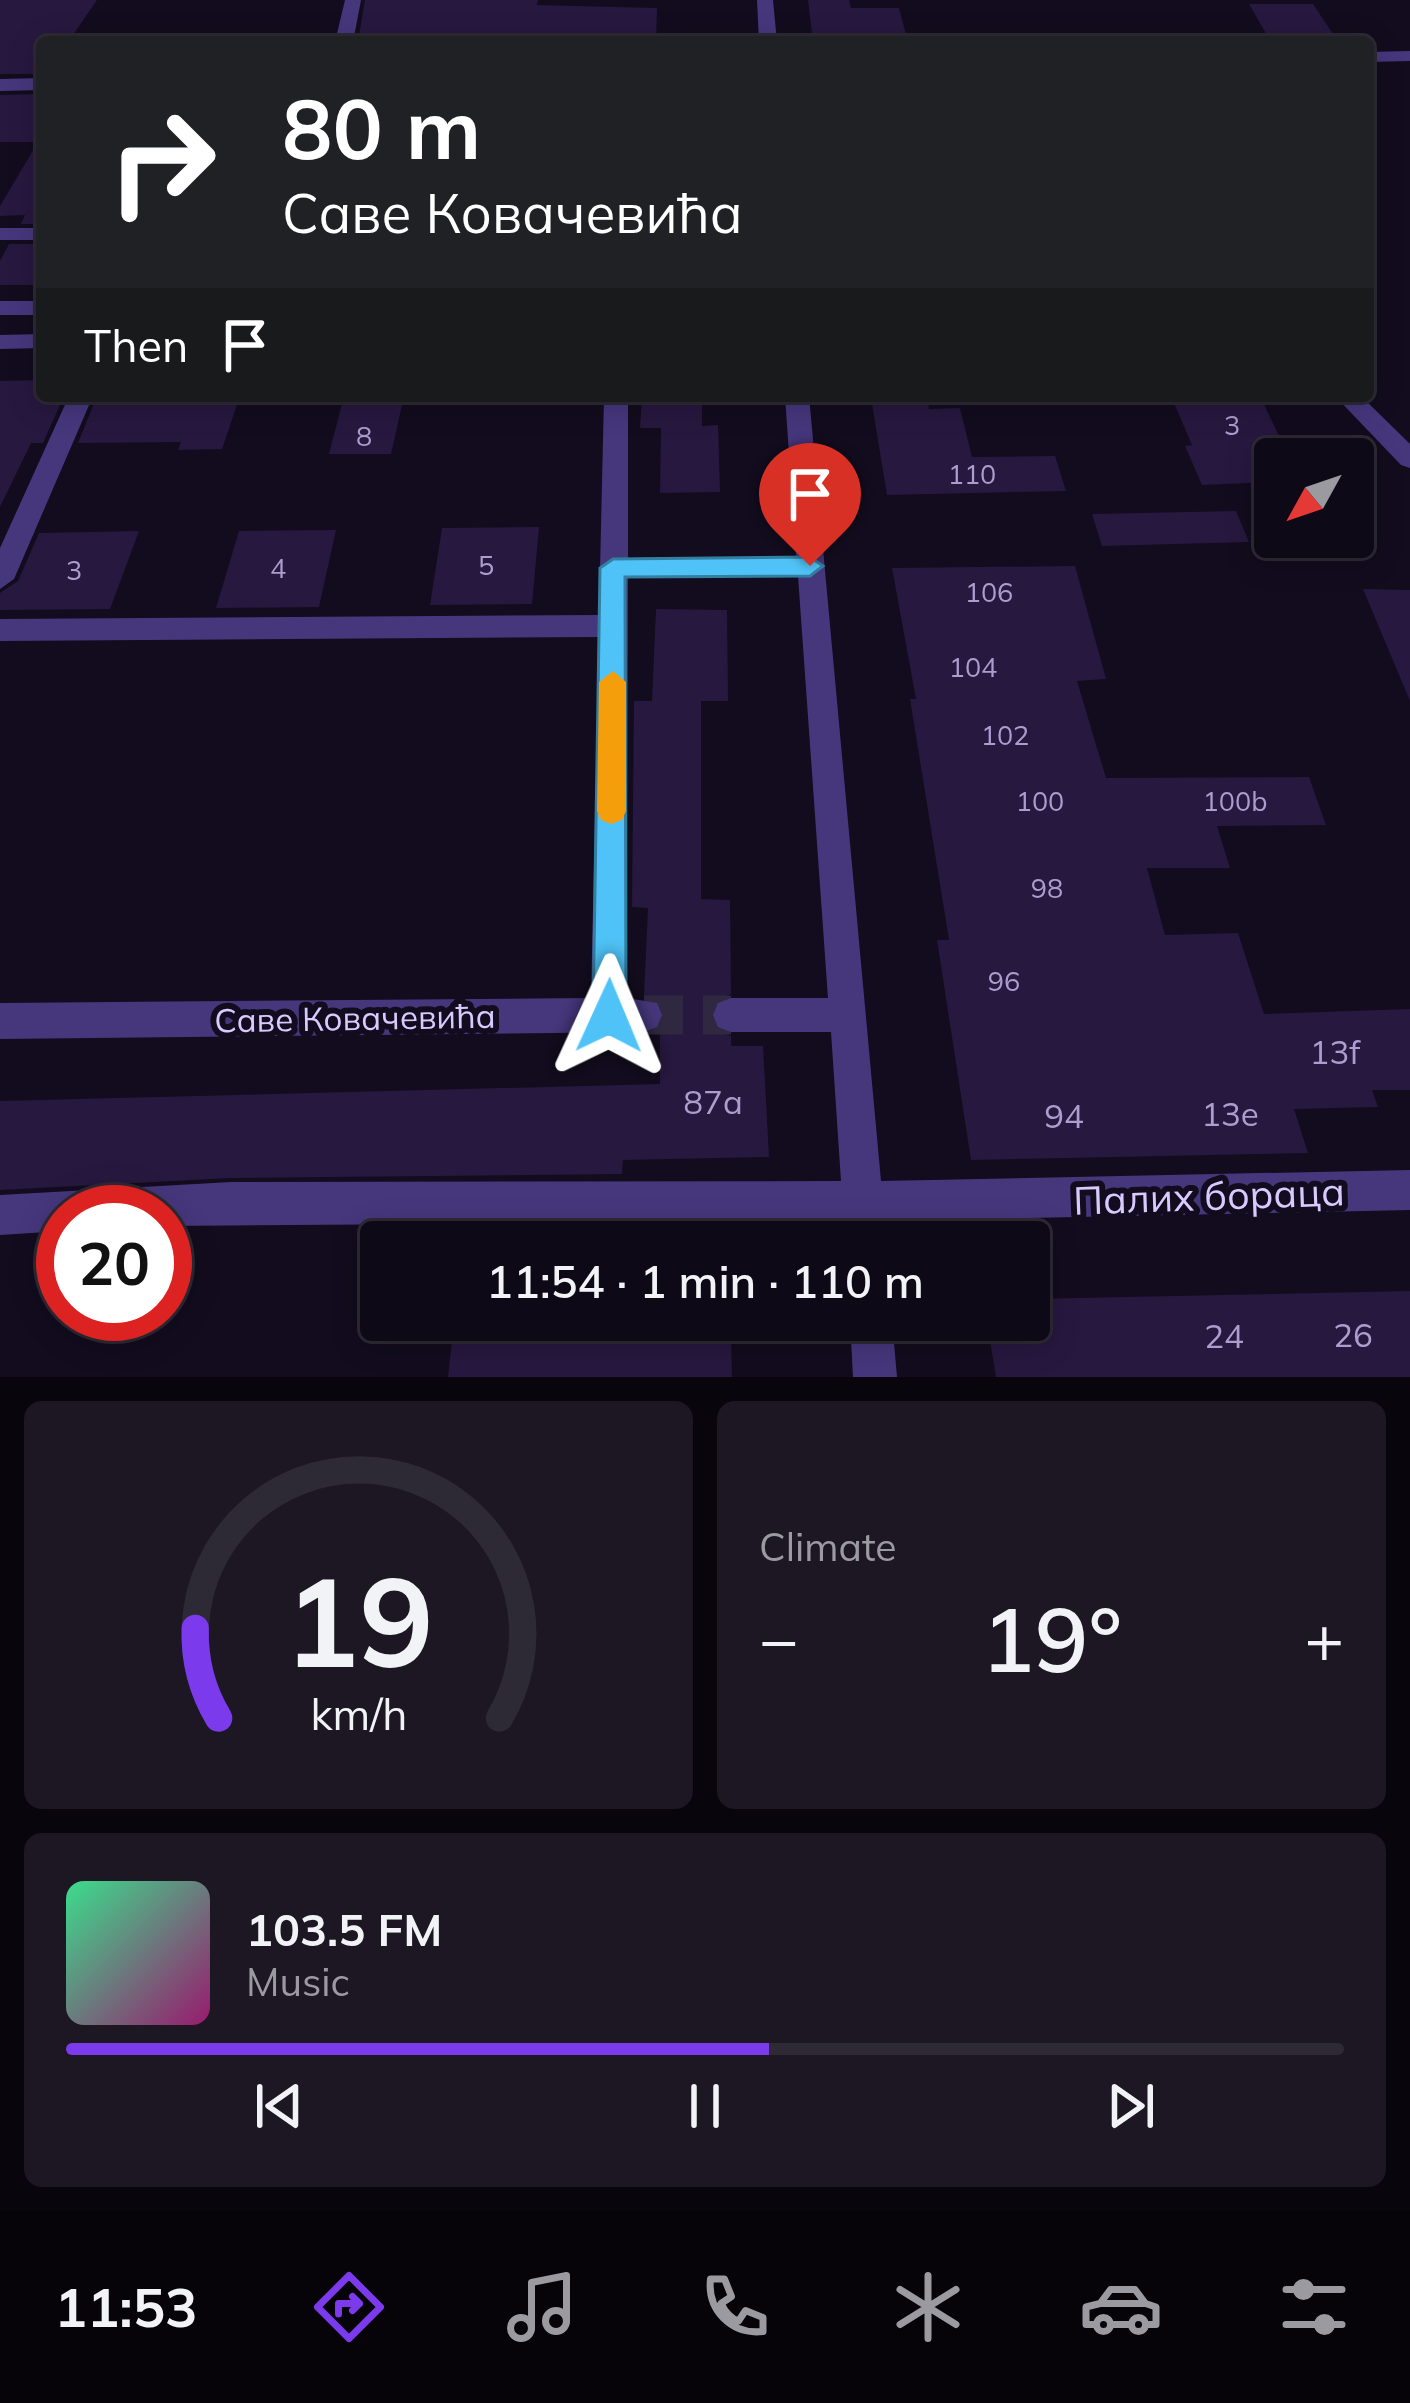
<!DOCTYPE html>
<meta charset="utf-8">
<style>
body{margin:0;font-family:Mulish,sans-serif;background:#1c1723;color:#f1f3f6;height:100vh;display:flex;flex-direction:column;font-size:45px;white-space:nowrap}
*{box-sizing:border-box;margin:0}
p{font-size:39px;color:#9b9aa1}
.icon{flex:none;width:66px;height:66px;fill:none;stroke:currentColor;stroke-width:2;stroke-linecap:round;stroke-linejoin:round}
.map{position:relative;height:1377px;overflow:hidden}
.details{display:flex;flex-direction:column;gap:24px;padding:24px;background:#08050c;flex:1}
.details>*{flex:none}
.guide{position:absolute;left:36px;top:36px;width:1338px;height:366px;border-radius:12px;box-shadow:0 6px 30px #0003,0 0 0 3px #2e2a35;background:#202124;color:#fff;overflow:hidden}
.needle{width:78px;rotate:230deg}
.controls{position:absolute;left:1254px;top:438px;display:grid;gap:24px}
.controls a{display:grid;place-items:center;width:120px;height:120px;border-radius:12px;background:#0e0916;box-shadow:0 6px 30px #0003,0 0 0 3px #2e2a35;font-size:60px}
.speed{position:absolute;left:36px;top:1185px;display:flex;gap:24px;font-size:60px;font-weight:700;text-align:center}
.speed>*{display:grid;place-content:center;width:156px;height:156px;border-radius:50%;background:#0e0916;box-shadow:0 6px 30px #0003,0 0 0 3px #2e2a35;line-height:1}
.speed .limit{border:18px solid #d22;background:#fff;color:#111}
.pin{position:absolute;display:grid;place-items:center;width:102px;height:102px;color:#fff;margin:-123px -51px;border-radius:50% 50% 50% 0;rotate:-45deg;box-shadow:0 0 12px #0007}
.pin .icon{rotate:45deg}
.me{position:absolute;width:132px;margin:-66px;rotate:1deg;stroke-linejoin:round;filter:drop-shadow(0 0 9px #0008)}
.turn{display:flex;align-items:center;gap:42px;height:252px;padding:0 48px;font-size:54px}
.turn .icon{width:156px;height:156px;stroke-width:2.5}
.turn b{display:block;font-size:84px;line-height:102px}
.then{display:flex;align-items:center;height:114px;padding:0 48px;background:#0003;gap:24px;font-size:45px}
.big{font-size:90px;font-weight:600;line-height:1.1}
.details .widget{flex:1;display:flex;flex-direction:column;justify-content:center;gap:18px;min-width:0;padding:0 42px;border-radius:18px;background:#1c1723}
.details .dial{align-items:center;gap:0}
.dial svg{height:312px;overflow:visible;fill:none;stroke:#2e2a35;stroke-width:7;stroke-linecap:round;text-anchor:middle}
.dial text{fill:#f1f3f6;stroke:none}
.song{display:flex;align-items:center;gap:36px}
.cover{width:144px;height:144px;border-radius:18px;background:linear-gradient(135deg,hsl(150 70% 55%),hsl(320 70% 35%))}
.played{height:12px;border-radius:6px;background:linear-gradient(90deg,#7c3aed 55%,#2e2a35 55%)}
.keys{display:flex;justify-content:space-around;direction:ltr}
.heat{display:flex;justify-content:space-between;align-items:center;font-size:66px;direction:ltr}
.details .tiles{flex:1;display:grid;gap:24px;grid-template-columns:1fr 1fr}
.widget:last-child{grid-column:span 2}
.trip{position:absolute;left:360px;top:1221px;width:690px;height:120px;border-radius:12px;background:#0e0916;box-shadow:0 6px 30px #0003,0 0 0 3px #2e2a35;font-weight:600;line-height:120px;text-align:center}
.dock{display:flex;height:192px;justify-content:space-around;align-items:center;background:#060409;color:#9b9aa1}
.dock .icon{width:84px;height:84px}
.dock .active{color:#7c3aed}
.dock b{font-size:54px;color:#f1f3f6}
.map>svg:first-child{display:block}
.building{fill:#27183f}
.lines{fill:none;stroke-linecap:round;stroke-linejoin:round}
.minor-tunnel{stroke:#302840;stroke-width:39;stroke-dasharray:39 20;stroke-linecap:butt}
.minor{fill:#46377d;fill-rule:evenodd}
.route{fill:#4fc3f7;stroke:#337fa1;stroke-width:3}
.slow{fill:#f59e0b}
.labels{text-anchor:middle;stroke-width:12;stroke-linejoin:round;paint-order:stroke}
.number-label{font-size:27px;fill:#ac9dcf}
.street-label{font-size:33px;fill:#d9c9ff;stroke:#120c1e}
.near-number-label{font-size:33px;fill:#ac9dcf}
.near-street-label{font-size:39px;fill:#d9c9ff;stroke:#120c1e}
</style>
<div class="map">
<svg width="1410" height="1377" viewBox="0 0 1410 1377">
<rect width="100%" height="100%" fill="#120c1e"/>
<g class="building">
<polygon points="0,0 97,0 68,42 42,42 42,74 0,74"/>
<polygon points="365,0 538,0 537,5 657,8 656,42 358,42"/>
<polygon points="808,0 849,0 851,8 899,8 908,42 813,42"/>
<polygon points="1249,4 1313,4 1335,37 1268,37"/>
<polygon points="42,94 42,224 21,224 25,215 0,216 0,206 38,142 0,142 0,95"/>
<polygon points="9,244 42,244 42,285 0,285 0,261"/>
<polygon points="42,380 42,396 64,396 43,443 31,443 0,507 0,381"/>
<polygon points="97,396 240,396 222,449 178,450 181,442 78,443"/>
<polygon points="344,396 404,396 391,454 329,454"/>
<polygon points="642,396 702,396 702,426 718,425 720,492 660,493 661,428 640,428"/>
<polygon points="1171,396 1260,396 1290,459 1275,459 1275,482 1202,485 1185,446 1192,445"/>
<polygon points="928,403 929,409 960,408 972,457 1055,456 1066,491 887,495 872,404"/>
<polygon points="1236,511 1249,542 1102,546 1092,514"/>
<polygon points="539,527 532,604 430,605 442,528"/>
<polygon points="336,530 319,607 216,608 239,531"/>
<polygon points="139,531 110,609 0,610 0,593 18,581 39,533"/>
<polygon points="1075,566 1106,679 1077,681 1106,778 1309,777 1326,825 1217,826 1230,868 1147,868 1165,935 1238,933 1264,1014 1410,1009 1410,1090 1372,1090 1378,1107 1294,1109 1308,1153 971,1160 937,940 949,940 910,699 916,699 892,568"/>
<polygon points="1363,589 1410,590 1410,701"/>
<polygon points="656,609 727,610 728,701 701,701 701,899 730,900 731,994 714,1001 709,1017 716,1031 731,1036 731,1046 763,1046 769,1157 623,1160 622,1174 231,1178 0,1190 0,1101 660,1084 660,1030 666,1013 658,999 644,996 648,908 632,907 634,701 652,701"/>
<polygon points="1410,1291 1410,1377 996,1377 989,1334 996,1320 1029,1320 1029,1299"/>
<polygon points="731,1337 732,1377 448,1377 452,1340"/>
</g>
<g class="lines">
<polyline class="minor-tunnel" points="644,1015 731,1015"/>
<g class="minor">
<polygon points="345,0 361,0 353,42 335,42"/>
<polygon points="757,0 773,0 777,42 759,42"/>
<polygon points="1410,51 1410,61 1368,62 1368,52"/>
<polygon points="42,78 42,90 0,91 0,79"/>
<rect x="0" y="228" width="42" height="12"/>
<rect x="0" y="301" width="42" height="14"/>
<polygon points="42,334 42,348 0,349 0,335"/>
<polygon points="69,396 93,396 14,579 0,589 0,548"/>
<polygon points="604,396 628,396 628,558 796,556 785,396 809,396 881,1181 1410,1170 1410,1210 884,1221 886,1242 846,1242 844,1221 165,1226 165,1212 63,1212 63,1231 0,1235 0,1195 231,1182 841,1181 831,1032 731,1032 718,1027 713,1015 718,1003 731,998 828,998 798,576 628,578 627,998 657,1003 662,1015 657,1027 644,1032 0,1039 0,1003 591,998 599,637 0,641 0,619 599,615"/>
<polygon points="1335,396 1361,396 1410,444 1410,468 1401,465"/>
<polygon points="850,1320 892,1320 897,1377 853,1377"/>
</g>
</g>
<polygon class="route" points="810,557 823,566 810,576 625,577 626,1016 621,1027 609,1031 598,1027 593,1016 600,568 613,559"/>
<polygon class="slow" points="613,671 626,682 626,811 622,820 611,824 601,820 597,811 599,682"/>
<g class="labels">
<g class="number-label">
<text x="1232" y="435">3</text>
<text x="364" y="446">8</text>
<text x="972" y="484">110</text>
<text x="486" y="575">5</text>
<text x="278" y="578">4</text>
<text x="74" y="580">3</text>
<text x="989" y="602">106</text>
<text x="973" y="677">104</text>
<text x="1005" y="745">102</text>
<text x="1040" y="811">100</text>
<text x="1235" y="811">100b</text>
<text x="1047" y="898">98</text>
<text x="1004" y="991">96</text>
</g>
<g class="street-label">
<text transform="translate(355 1018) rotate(-1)" y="12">Саве Ковачевића</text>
</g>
<g class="near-number-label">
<text x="1335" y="1064">13f</text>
<text x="713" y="1114">87a</text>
<text x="1230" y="1126">13e</text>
<text x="1064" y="1128">94</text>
<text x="1353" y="1347">26</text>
<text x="1224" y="1348">24</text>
</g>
<g class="near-street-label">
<text transform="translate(1209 1196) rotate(-2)" y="14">Палих бораца</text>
</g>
</g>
</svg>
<div class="controls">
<a><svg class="needle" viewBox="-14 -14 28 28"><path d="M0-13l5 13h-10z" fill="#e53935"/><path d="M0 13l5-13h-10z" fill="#9b9aa1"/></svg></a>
</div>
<div class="speed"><div class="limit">20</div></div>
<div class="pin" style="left:810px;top:566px;background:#d93025"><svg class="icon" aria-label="arrive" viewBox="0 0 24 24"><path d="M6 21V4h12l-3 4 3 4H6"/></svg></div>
<svg class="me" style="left:609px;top:1016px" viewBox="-20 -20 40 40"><path d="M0-17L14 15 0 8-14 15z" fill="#4fc3f7" stroke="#fff" stroke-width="4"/></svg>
<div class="trip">11:54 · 1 min · 110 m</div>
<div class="guide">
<div class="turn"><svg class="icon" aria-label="right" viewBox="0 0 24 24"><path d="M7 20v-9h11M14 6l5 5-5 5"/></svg><div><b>80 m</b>Саве Ковачевића</div></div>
<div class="then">Then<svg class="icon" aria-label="arrive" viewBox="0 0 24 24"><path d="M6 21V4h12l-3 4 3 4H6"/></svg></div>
</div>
</div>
<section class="details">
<div class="tiles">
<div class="widget dial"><svg viewBox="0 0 100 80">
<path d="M14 69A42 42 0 1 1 86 69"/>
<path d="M14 69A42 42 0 0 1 8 46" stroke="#7c3aed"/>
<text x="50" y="56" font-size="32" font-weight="700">19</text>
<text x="50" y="72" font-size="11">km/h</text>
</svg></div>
<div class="widget"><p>Climate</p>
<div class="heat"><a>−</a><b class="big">19°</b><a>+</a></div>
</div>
<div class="widget">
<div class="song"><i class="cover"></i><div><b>103.5 FM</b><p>Music</p></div></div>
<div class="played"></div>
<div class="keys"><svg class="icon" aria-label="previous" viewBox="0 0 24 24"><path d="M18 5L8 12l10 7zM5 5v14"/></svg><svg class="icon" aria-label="pause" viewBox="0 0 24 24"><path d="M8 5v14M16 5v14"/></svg><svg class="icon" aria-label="next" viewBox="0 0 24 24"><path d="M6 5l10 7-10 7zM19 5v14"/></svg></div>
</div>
</div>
</section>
<nav class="dock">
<b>11:53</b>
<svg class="icon active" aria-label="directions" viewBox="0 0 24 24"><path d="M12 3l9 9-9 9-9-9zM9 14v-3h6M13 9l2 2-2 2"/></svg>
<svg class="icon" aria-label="music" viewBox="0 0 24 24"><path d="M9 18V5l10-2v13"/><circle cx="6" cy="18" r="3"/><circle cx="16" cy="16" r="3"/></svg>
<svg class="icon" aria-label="phone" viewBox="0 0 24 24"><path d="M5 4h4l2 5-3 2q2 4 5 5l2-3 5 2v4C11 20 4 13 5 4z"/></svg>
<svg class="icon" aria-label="climate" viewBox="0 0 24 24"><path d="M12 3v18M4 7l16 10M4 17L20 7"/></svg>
<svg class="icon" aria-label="car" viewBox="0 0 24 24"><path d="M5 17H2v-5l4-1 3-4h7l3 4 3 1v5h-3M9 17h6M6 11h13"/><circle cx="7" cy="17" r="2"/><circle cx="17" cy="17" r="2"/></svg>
<svg class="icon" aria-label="filters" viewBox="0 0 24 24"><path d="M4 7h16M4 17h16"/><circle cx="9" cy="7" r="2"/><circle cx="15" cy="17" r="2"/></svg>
</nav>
